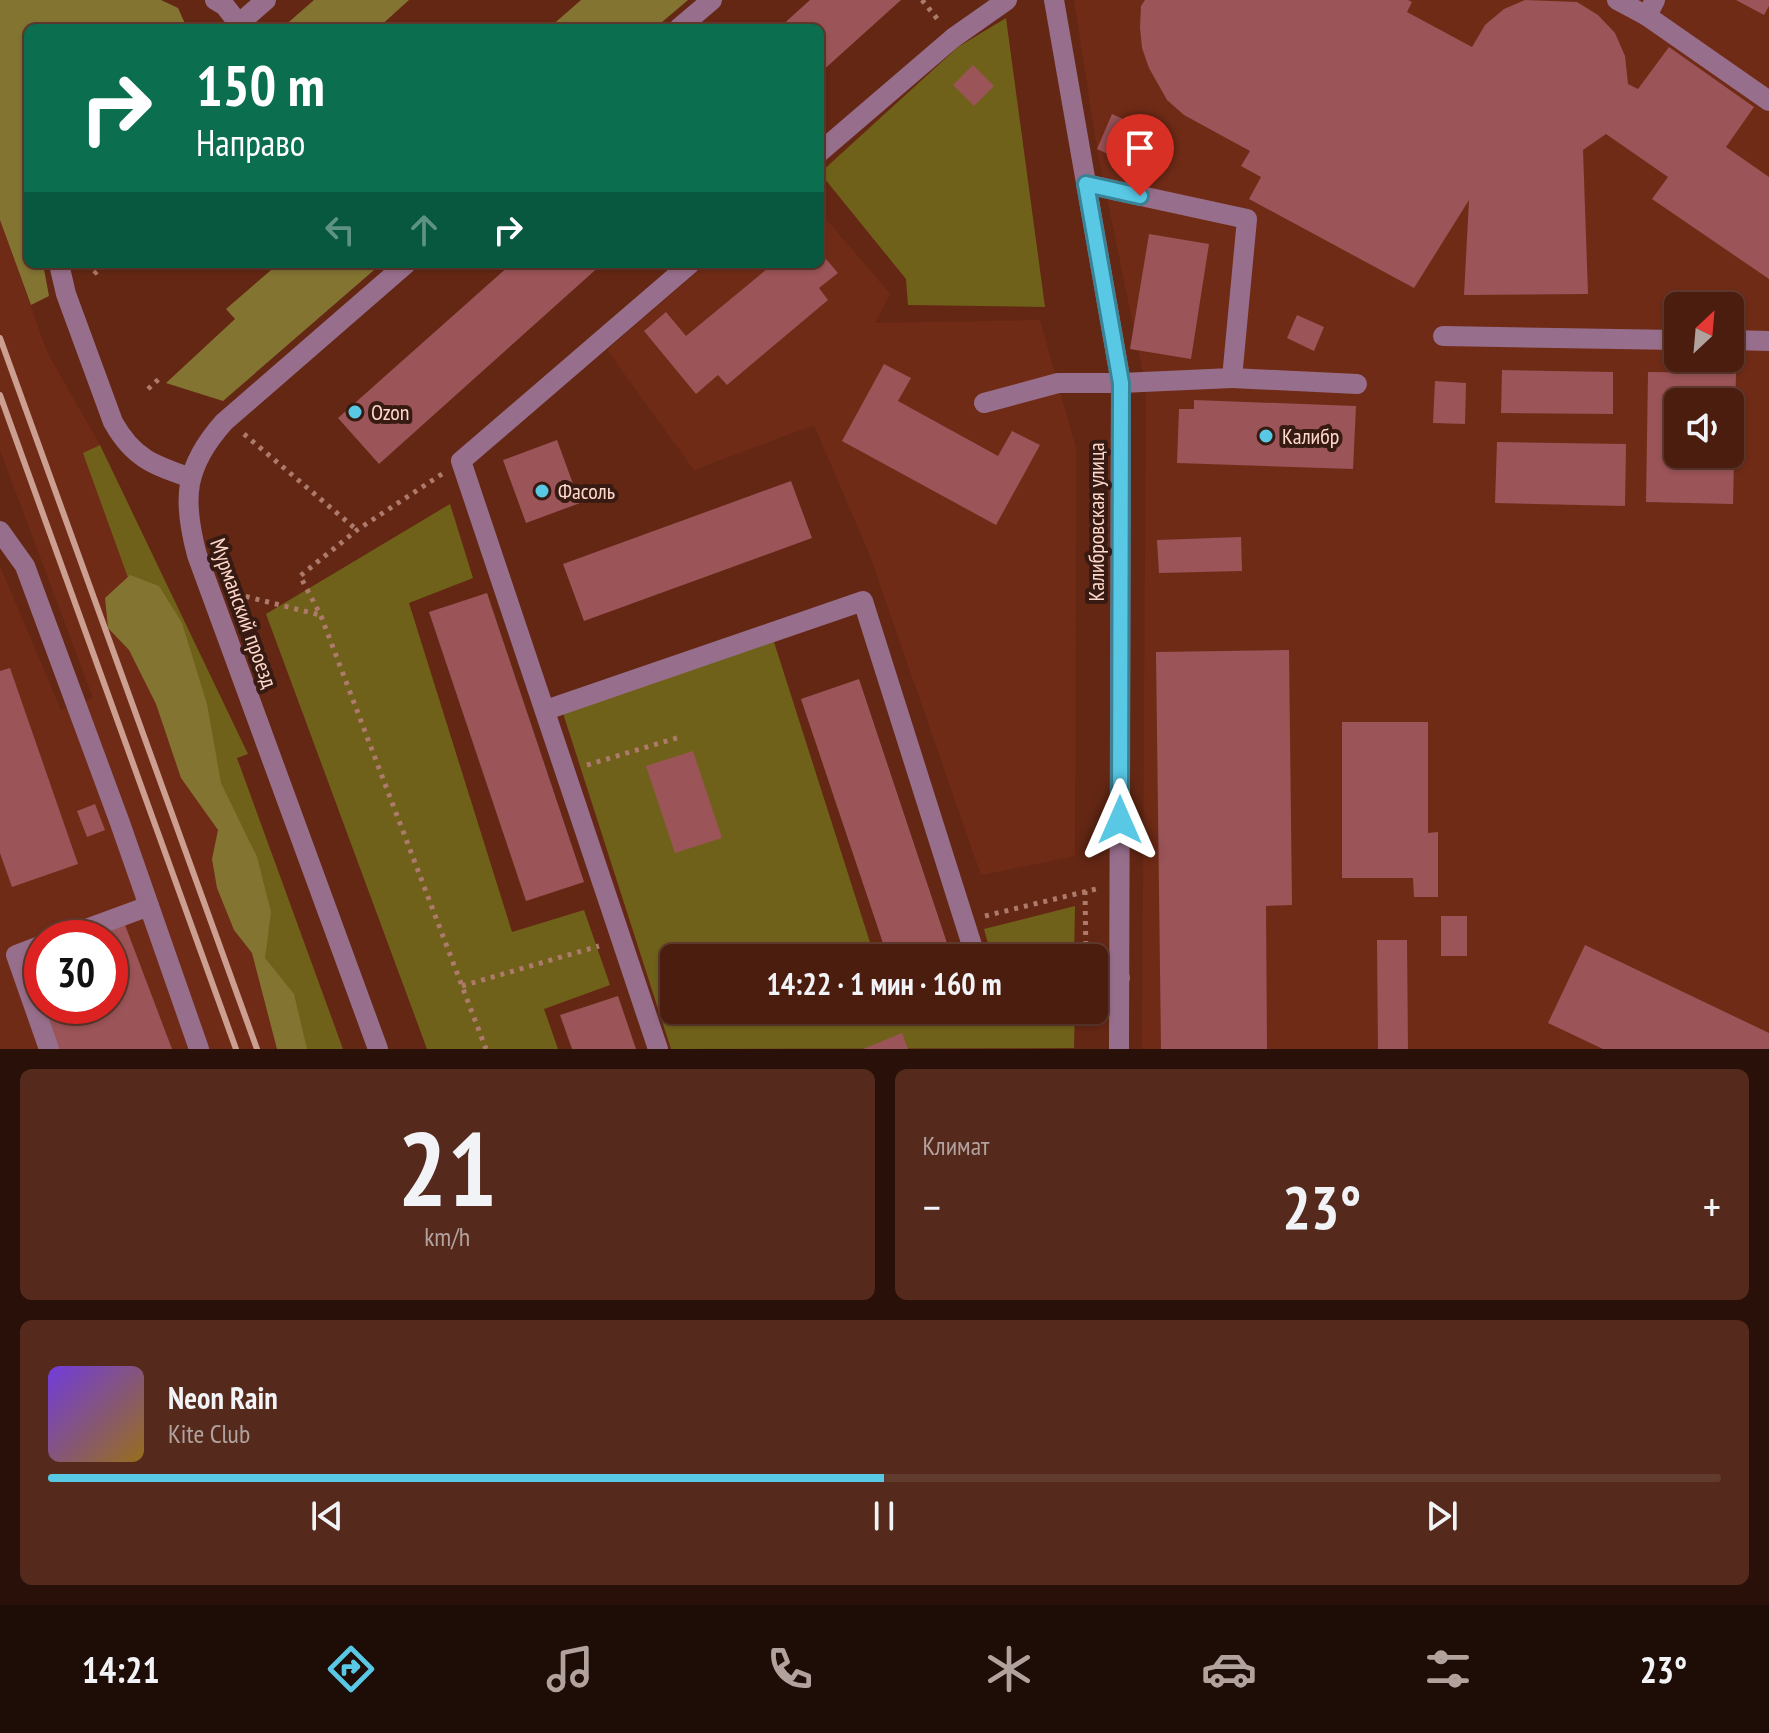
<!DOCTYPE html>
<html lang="ru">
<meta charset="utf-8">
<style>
body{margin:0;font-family:"PT Sans Narrow",sans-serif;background:#552a1d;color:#f1f3f6;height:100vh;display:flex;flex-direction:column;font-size:30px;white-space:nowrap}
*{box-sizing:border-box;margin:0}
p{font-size:26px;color:#b2a29e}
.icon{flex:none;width:44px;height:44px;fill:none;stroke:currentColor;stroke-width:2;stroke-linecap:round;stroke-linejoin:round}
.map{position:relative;height:1049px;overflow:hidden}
.details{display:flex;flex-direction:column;gap:20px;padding:20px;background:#291008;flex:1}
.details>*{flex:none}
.banner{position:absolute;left:24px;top:24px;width:800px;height:244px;border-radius:12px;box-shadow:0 2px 6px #0004,0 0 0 2px #623b2f;background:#0b6e4f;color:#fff;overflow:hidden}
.needle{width:52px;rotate:26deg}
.controls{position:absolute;left:1664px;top:292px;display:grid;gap:16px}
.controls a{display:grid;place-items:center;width:80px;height:80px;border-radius:12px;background:#4b1d0f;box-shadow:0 2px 6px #0004,0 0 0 2px #623b2f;font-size:40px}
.speed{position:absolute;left:24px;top:920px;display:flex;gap:16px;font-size:40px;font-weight:700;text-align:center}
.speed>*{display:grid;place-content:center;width:104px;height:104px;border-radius:50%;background:#4b1d0f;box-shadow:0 2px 6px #0004,0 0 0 2px #623b2f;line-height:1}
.speed .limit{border:12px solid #d22;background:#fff;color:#111}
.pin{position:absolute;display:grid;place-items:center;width:68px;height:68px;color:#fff;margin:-82px -34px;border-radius:50% 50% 50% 0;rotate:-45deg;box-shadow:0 0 8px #0007}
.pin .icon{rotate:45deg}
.me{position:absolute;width:88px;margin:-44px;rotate:0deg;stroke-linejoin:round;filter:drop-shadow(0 0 6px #0008)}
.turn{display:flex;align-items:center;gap:28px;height:168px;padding:0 40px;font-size:36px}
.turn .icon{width:104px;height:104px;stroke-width:2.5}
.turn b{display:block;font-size:56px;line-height:68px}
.lanes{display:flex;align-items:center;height:76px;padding:0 40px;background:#0003;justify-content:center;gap:40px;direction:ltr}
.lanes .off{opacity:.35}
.big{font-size:60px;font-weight:700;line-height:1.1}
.details .tile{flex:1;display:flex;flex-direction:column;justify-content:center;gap:12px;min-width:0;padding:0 28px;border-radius:12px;background:#552a1d}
.details .dial{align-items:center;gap:0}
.dial b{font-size:104px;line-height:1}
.song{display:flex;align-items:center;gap:24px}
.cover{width:96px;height:96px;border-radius:12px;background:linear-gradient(135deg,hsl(260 70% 55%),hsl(40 70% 35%))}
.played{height:8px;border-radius:4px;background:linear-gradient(90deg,#59c8e5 50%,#623b2f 50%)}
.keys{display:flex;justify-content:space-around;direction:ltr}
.heat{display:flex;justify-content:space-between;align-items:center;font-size:44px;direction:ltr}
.details .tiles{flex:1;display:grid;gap:20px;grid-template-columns:1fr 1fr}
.tile:last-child{grid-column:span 2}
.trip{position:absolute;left:660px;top:944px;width:448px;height:80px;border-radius:12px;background:#4b1d0f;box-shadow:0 2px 6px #0004,0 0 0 2px #623b2f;font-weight:700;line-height:80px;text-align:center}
.tab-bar{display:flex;height:128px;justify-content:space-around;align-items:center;background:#1e0c06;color:#b2a29e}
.tab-bar .icon{width:56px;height:56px}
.tab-bar .current{color:#59c8e5}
.tab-bar b{font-size:36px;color:#f1f3f6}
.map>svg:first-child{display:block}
.built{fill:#702b16;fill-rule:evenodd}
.green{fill:#70611a}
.forest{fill:#837432}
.building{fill:#9b5458;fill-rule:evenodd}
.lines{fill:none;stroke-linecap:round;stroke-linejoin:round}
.path{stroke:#ad7a6b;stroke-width:5;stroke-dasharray:4 6;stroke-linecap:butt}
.minor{stroke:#976e8b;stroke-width:20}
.rail{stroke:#cd9f91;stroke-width:6}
.route-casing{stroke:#3a8295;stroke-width:20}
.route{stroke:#59c8e5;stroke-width:14}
.poi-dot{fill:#59c8e5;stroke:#371b13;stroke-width:3}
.labels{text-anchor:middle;stroke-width:8;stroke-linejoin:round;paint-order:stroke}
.poi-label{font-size:22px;fill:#ffd8cc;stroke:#371b13;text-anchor:start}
.street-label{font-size:22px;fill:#ffd8cc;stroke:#371b13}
</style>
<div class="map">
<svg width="1769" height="1049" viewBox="0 0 1769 1049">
<rect width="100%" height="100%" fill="#642714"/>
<g class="built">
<path d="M1074,0H1769V1049H1142L1146,388L1097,149ZM1678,306H1730V358H1678ZM1678,402H1730V454H1678Z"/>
<polygon points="820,212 890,294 875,323 1040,320 1076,448 1075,856 981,875 870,556 814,425 694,470 607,350 706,264 820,264"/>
<path d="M0,220L47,352L100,445L95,447L307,1049H0V566L61,710L93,698L0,450ZM42,938H110V1006H42Z"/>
</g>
<g class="green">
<polygon points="1006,18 1045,307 908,305 906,279 820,173 958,47"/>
<polygon points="100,445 248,754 237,758 343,1049 298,1049 83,453"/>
<polygon points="450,504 473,578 409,603 512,932 584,910 610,985 544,1009 558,1049 427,1049 266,614"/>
<polygon points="774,642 875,958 674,958 674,1010 892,1010 894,1015 907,1010 1012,1010 1025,1017 1056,1010 1075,1010 1074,1048 671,1049 562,710"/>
<polygon points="1075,906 1074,958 992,958 984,929"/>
</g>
<g class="forest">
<polygon points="0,0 161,0 178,8 187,28 28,28 28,264 43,264 49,296 31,305 0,220"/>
<polygon points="314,0 409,0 378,28 282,28"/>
<polygon points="581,0 688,0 655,28 549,28"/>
<polygon points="278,264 381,264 223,401 166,383 235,319 226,309"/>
<polygon points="130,575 159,586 182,623 207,704 221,783 257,857 271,912 265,958 294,994 307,1049 277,1049 252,953 234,930 217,888 212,859 218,830 181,778 156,704 129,650 108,628 105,598"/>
</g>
<g class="building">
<polygon points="810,0 901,0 820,73 820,28 779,28"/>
<polygon points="1145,0 1408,0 1412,2 1407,12 1472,47 1485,25 1504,9 1525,0 1577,2 1598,15 1615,33 1625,56 1628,84 1638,89 1669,47 1754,107 1726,147 1769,177 1769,279 1652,199 1668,177 1606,134 1583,150 1588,294 1464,295 1469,200 1414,288 1249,199 1261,177 1241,166 1250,151 1184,115 1167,100 1149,68 1142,48 1140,27 1141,6"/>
<polygon points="1736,0 1769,0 1769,6 1764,15"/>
<polygon points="973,65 994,86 974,106 953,85"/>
<polygon points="1112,114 1148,130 1132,165 1097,149"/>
<polygon points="1149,234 1209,244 1191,359 1130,349"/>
<polygon points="820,252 838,273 819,288 828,300 727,385 718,375 696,394 644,331 666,312 686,336 773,264 820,264"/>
<polygon points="511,264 602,264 379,464 338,418"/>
<polygon points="1297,315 1324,327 1314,351 1287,338"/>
<polygon points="884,364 911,378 898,401 998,456 1012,431 1040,445 996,525 842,441"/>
<polygon points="1502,370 1613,372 1613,414 1501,413"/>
<path d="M1648,372L1736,373L1733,504L1646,502ZM1678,402H1730V454H1678Z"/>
<polygon points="1435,381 1466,383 1465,424 1433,423"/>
<polygon points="1194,400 1356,406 1353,469 1177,463 1179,409 1194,409"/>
<polygon points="557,440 580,503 526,523 503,460"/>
<polygon points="1497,442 1626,444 1625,506 1495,503"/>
<polygon points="791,481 812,538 584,621 563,564"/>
<polygon points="1241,537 1242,571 1159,573 1157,540"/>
<polygon points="487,593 584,882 526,901 429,612"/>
<polygon points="1289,650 1292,905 1266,906 1267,1049 1161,1049 1156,652"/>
<polygon points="10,668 78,864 12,887 0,853 0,671"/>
<polygon points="859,679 952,958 888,958 801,699"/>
<polygon points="1342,722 1428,722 1428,833 1438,832 1438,897 1414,897 1413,878 1342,878"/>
<polygon points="693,751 722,838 675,853 646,766"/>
<polygon points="95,804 105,830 87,837 77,811"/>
<rect x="1441" y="916" width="26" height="40"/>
<polygon points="125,925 172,1049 59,1049 43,1006 110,1006 110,938 91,938"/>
<polygon points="1377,940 1407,940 1408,1049 1378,1049"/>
<polygon points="1585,945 1769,1033 1769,1049 1603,1049 1548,1023"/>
<polygon points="42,956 42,1002 27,962"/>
<polygon points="618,996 636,1049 572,1049 560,1015"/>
<polygon points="902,1033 908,1049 863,1049"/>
</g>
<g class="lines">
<g class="path">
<polyline points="922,0 939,21"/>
<polyline points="94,274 105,264"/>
<polyline points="148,389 161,377"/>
<polyline points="244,434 357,530"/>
<polyline points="442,474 357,530 300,576 321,616 486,1049"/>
<polyline points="236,594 320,615"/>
<polyline points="587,765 680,737"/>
<polyline points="1085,891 1086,958"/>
<polyline points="985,916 1096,889"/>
<polyline points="462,986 599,946"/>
</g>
<g class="minor">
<polyline points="215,0 225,6 239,24"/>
<polyline points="1054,0 1121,383 1119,1049"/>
<polyline points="1617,0 1647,16"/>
<polyline points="1655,0 1647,16 1769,101"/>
<polyline points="234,28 266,0"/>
<polyline points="679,28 712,0"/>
<polyline points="820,152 953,38 1007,0"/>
<path d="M59,264L66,294L113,422C133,458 153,465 191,478"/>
<polyline points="1443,336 1678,340"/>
<polyline points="1730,340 1769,341"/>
<polyline points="1232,378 1357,384"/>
<polyline points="984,403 1058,383 1121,383 1232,378 1247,219 1086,184"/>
<polyline points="0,531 25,566 120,823 199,1049"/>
<polyline points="546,710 863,601 976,958"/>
<polyline points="62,938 149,906"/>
<polyline points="42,945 16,955 49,1049"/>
<polyline points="1094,986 1120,978"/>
<path d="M378,1049L197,555C182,499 184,467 224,422L406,264"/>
<polyline points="658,1049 461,461 690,264"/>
</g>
<g class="rail">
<polyline points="0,338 257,1049"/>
<polyline points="0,395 236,1049"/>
</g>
</g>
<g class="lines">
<defs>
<polyline id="route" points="1120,820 1121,383 1086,184 1140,196"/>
</defs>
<use href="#route" class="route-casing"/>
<use href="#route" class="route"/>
</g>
<g class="poi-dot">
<circle cx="355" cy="412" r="8"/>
<circle cx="1266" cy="436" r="8"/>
<circle cx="542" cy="491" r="8"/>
</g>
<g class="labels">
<g class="poi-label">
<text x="371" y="420">Ozon</text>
<text x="1282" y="444">Калибр</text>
<text x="558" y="499">Фасоль</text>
</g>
<g class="street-label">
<text transform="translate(1096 522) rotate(-90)" y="8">Калибровская улица</text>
<text transform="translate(244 613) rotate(70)" y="8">Мурманский проезд</text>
</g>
</g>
</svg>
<div class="controls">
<a><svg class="needle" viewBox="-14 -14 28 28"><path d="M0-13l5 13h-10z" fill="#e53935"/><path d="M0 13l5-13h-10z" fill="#b2a29e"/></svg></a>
<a><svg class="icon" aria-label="sound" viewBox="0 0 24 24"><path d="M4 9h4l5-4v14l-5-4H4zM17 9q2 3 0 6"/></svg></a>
</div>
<div class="speed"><div class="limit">30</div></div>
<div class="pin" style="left:1140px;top:196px;background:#d93025"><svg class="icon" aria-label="arrive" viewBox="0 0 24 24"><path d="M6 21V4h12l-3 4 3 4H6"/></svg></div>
<svg class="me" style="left:1120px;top:820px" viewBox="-20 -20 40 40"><path d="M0-17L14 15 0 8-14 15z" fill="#59c8e5" stroke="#fff" stroke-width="4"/></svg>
<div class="trip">14:22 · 1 мин · 160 m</div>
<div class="banner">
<div class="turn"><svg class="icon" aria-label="right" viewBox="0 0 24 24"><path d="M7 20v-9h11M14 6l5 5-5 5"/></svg><div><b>150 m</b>Направо</div></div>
<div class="lanes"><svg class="icon off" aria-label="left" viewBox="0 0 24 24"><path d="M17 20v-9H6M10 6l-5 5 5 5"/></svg><svg class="icon off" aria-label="ahead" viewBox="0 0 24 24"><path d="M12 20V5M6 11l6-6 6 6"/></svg><svg class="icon" aria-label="right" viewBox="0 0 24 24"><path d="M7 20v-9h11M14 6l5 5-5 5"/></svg></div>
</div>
</div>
<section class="details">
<div class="tiles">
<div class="tile dial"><b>21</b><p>km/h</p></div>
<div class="tile"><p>Климат</p>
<div class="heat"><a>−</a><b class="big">23°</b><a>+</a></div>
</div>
<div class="tile">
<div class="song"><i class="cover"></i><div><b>Neon Rain</b><p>Kite Club</p></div></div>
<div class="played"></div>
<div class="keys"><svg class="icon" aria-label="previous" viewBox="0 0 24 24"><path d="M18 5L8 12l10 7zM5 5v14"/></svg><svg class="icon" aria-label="pause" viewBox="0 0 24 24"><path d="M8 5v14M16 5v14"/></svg><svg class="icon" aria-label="next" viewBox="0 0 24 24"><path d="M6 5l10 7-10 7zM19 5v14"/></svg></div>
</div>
</div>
</section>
<nav class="tab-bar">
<b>14:21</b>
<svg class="icon current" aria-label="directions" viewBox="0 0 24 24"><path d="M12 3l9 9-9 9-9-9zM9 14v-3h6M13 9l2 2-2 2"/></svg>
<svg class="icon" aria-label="music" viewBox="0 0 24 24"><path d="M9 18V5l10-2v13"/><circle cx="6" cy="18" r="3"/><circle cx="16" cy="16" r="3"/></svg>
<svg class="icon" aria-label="phone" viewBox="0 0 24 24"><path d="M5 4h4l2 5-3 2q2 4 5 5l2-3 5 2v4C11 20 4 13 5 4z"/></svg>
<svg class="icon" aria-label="climate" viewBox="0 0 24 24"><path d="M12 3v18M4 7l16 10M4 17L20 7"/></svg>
<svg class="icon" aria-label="car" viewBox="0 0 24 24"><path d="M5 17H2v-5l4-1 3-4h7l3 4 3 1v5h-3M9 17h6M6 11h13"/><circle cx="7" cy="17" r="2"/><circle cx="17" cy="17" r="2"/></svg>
<svg class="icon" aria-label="filters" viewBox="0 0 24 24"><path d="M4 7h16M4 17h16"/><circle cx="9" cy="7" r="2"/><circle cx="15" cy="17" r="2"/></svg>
<b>23°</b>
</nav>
